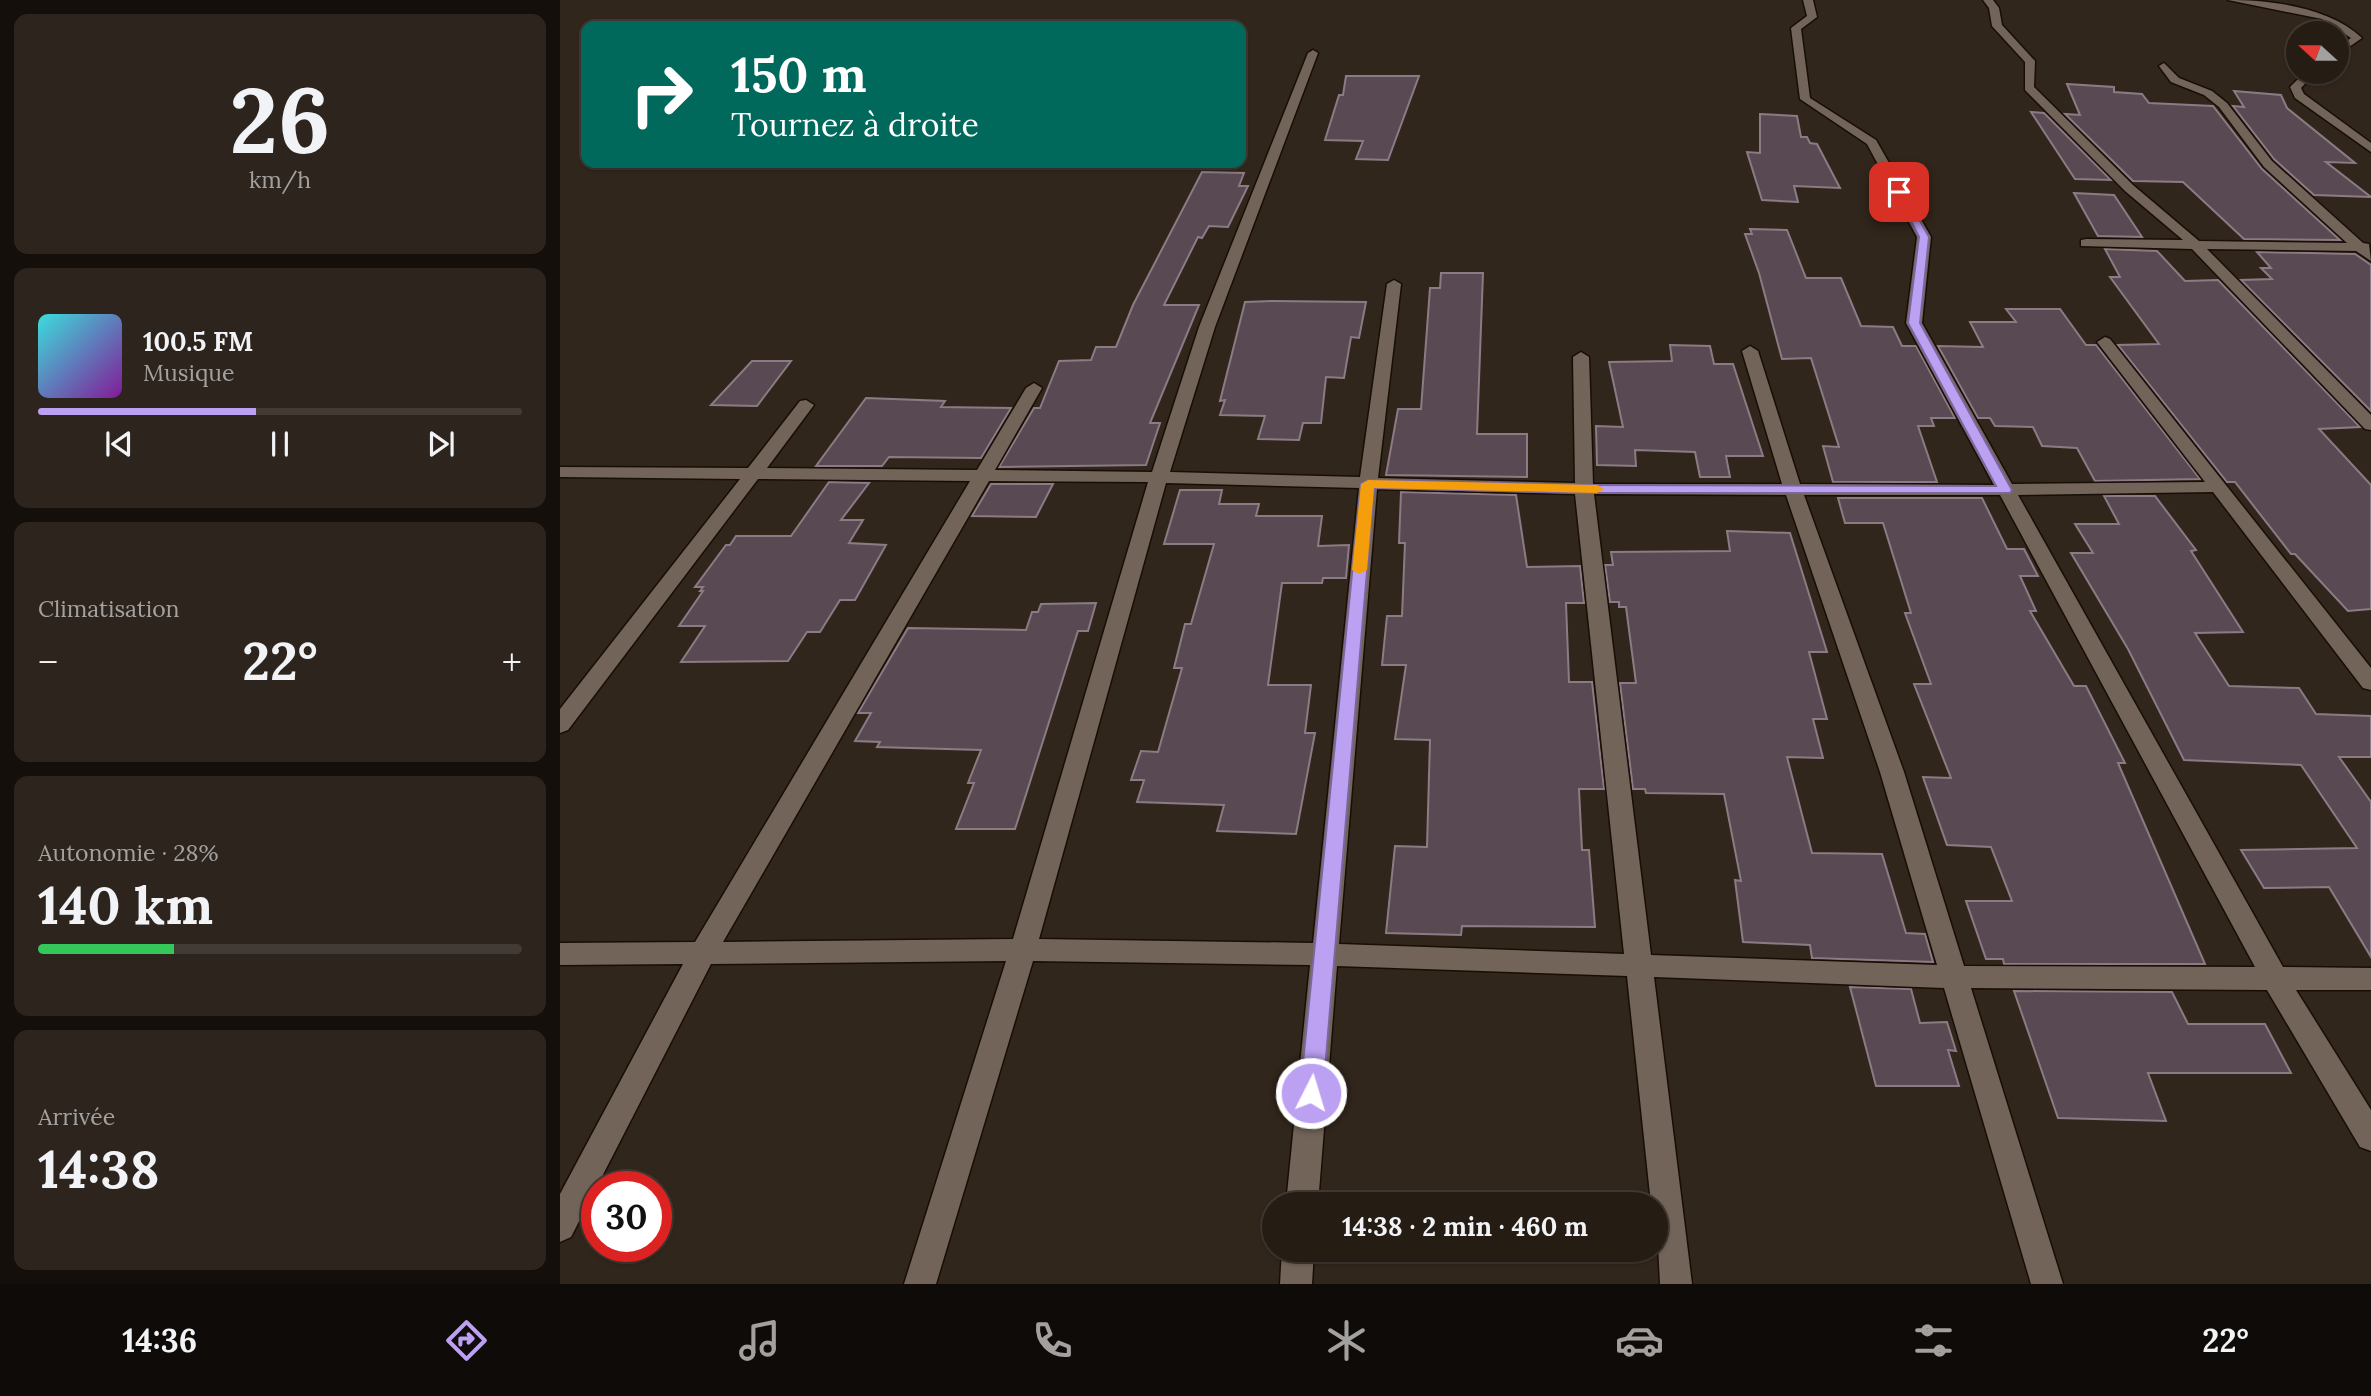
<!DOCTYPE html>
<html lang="fr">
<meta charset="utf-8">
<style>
body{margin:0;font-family:Lora,serif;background:#2d251d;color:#f1f3f6;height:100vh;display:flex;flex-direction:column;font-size:26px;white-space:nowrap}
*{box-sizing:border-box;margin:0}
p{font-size:23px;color:#a3a1a0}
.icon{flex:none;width:38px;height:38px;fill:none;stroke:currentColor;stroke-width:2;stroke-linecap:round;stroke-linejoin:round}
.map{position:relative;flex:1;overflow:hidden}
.details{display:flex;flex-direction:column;gap:14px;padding:14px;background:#140f0b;width:560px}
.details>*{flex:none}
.hud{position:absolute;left:21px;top:21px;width:665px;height:147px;border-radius:14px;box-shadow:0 2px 5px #0004,0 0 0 2px #423a34;background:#00695c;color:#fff;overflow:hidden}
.needle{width:46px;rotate:291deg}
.tools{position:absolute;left:1726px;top:21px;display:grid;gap:14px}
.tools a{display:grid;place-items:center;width:63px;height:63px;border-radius:50%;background:#251c14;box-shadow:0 2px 5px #0004,0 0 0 2px #423a34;font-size:35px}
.speed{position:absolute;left:21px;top:1171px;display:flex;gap:14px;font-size:35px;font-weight:700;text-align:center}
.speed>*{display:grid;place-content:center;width:91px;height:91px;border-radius:50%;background:#251c14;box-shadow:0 2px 5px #0004,0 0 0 2px #423a34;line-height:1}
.speed .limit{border:10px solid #d22;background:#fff;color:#111}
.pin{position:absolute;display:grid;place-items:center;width:60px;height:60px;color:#fff;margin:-30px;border-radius:14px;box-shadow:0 4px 10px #0006}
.me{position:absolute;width:77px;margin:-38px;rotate:5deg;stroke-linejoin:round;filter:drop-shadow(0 0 5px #0008)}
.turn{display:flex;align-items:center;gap:24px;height:147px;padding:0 35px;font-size:32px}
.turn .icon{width:91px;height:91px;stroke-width:2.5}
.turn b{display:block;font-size:49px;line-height:60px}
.big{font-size:52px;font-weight:800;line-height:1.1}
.details .card{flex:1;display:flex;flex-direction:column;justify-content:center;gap:10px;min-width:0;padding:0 24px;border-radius:14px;background:#2d251d}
.details .dial{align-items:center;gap:0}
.dial b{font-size:91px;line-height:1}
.song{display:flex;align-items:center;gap:21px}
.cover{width:84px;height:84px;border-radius:10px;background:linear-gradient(135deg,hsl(180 70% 55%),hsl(290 70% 35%))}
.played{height:7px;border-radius:4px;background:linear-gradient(90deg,#bca0f2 45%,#423a34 45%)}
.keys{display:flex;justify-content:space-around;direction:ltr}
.heat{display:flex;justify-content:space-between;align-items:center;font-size:38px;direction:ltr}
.charge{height:10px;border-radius:5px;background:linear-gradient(90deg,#34c759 28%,#423a34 0)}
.trip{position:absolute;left:702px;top:1192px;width:406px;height:70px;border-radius:35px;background:#251c14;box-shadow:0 2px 5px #0004,0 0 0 2px #423a34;font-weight:800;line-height:70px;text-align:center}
.tab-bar{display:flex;height:112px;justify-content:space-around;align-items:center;background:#0f0b08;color:#a3a1a0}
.tab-bar .icon{width:49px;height:49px}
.tab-bar .on{color:#bca0f2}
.tab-bar b{font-size:32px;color:#f1f3f6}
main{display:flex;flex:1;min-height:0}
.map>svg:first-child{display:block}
.building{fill:#594952;stroke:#8c7b84;stroke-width:2}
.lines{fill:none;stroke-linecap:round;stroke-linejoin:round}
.street-casing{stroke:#190e06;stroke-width:3}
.street{fill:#726458;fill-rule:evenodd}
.route{fill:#bca0f2;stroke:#7a689d;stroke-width:2}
.slow{fill:#f59e0b}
</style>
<main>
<section class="details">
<div class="card dial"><b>26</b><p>km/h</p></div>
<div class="card">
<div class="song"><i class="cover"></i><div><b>100.5 FM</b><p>Musique</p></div></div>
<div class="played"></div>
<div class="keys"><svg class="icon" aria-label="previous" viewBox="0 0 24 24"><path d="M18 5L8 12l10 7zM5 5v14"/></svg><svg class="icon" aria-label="pause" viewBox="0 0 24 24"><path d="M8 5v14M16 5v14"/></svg><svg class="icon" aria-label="next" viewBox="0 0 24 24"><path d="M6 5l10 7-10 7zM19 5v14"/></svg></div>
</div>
<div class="card"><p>Climatisation</p>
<div class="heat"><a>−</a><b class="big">22°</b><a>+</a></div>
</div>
<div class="card"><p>Autonomie · 28%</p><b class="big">140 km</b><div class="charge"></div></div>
<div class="card"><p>Arrivée</p><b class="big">14:38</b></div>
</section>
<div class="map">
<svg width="1811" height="1284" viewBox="0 0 1811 1284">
<rect width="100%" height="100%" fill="#31261b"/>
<g class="building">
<polygon points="786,76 859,76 828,160 796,159 803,141 765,140 779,95 783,95"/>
<polygon points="1507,84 1554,87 1554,92 1582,94 1589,103 1653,106 1702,169 1780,240 1684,239 1623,182 1573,181 1505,114 1520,115"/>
<polygon points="1674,91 1721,95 1727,108 1795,163 1766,162 1811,197 1754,195 1714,159 1673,106 1684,107"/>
<polygon points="1471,112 1484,113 1551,180 1515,179"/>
<polygon points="1200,114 1237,116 1241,137 1247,137 1250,143 1257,144 1280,188 1234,186 1238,202 1202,200 1187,152 1200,153"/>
<polygon points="642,172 684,173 679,186 688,186 668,227 649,226 642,238 638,237 604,305 639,305 590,423 600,423 586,465 439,467 474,408 480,408 499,361 531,360 536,347 556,347 573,305"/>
<polygon points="1514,193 1554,195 1582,237 1538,236"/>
<polygon points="1190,229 1227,230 1246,278 1281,278 1301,326 1333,327 1342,346 1356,346 1395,418 1371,418 1374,426 1358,426 1377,482 1273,482 1263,446 1279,447 1251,358 1222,359 1199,273 1185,234 1192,234"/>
<polygon points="1545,249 1597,251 1625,281 1658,280 1800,427 1759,429 1811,485 1811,609 1788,611 1735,554 1731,554 1675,482 1667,482 1558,345 1599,344 1550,277 1560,277"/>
<polygon points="1697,252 1795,254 1811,265 1811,411 1681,280 1712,279 1701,268 1711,268"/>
<polygon points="881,273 923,273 917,434 967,434 967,477 826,475 838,409 861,409 870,288 880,288"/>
<polygon points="712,301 806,302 799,338 791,337 784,378 766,377 761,423 743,423 739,440 698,439 705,416 660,415 665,400 660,401 685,302"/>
<polygon points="1446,309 1500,309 1526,345 1536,345 1640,479 1535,481 1517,448 1482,446 1473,427 1435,426 1430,418 1418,418 1378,346 1423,347 1410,322 1456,322"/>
<polygon points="1110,345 1150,346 1154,364 1173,364 1203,456 1166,456 1170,477 1140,477 1135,452 1075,450 1076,466 1037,465 1036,426 1063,427 1049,362 1112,361"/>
<polygon points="192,361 231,361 197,406 151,405"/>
<polygon points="306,398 385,401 381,407 451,408 421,458 329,457 322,466 256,466"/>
<polygon points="269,482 309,483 281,520 303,520 289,543 326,545 295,600 280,600 260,632 247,632 228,661 121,662 145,626 119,626 143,591 140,591 143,587 135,587 166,545 170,545 176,536 231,536"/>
<polygon points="431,484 493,484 476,517 412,516"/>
<polygon points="620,490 662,490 659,504 699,504 696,516 762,516 758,546 789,545 786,578 763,578 762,583 722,583 708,685 751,685 745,733 755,733 736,834 657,831 664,805 577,802 584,780 571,780 581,751 598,752 622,668 614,668 625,624 631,624 654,544 604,544"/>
<polygon points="841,492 956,495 967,567 1020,566 1024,603 1006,603 1009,682 1032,682 1044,789 1019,789 1022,850 1029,850 1035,927 902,926 901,935 826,933 835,846 867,847 870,740 835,739 846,665 822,665 827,616 842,616 845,543 839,543"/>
<polygon points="1544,496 1595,496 1636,550 1631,551 1683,632 1635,633 1669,686 1739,688 1756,714 1811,716 1811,757 1779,757 1811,802 1811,957 1769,887 1704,888 1681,850 1797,848 1741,765 1624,760 1568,649 1511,553 1533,553 1515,524 1559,524"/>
<polygon points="1278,498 1422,498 1447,549 1464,549 1478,576 1460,576 1476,611 1470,611 1514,686 1526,686 1565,763 1558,763 1645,964 1444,964 1443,959 1426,959 1406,901 1452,901 1431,847 1387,845 1363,777 1391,778 1354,684 1371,684 1345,613 1351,613 1323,523 1285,523"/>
<polygon points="1167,531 1230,533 1267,652 1249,652 1267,719 1253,719 1263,758 1227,757 1252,853 1322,854 1346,933 1365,934 1373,962 1252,958 1250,945 1183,942 1175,880 1181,881 1164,794 1086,793 1085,789 1073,789 1060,683 1076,683 1066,607 1059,607 1059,602 1050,602 1045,565 1053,565 1051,552 1170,551"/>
<polygon points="536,603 528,631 518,631 455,829 396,829 414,783 408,783 421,750 317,747 320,742 295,741 311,713 298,713 348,628 466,630 472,612 478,612 481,604"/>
<polygon points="1290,987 1351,989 1360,1023 1387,1022 1396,1051 1388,1050 1399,1086 1316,1086"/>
<polygon points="1454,991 1612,992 1628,1024 1705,1024 1731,1073 1588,1073 1606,1121 1498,1118"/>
</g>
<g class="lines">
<defs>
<g id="street">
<path d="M1243,0H1253L1257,17L1241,29L1250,98L1316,140L1371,237L1362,323L1452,484L1645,482L1537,342L1545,337L1550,339L1811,668V690L1803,688L1653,492L1458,495L1723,967L1811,968V990H1736L1811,1110V1151L1800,1147L1707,990L1411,988L1503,1284H1471L1384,988L1094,977L1132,1284H1100L1096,1204H1091L1067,976L777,966L758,1204H726L750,965L473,961L376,1284H344L446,961L151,964L11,1237L0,1242V1194L123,964L0,965V943L135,942L410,481L198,479L8,730L0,733V709L180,479L0,477V467L188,468L240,401L246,400L254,405L207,468L417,470L466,388L474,383L482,388L435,470L592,472L639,327L748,53L753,50L758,53L655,327L610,472L800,477L827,284L834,280L841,284L818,478L1015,483L1013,357L1021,352L1029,357L1033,484H1222L1182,351L1190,346L1198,351L1240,484L1434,485L1346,323L1357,237L1307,144L1240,99L1231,28L1247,16ZM429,481L588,482L453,939L163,942ZM606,483L799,488L753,943L479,939ZM817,489L1015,494L1064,954L779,944ZM1034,494L1226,495L1320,772L1377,965L1091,955ZM1244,495H1440L1695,967L1404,966L1344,772Z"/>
<polygon points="1423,0 1433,0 1439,8 1442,25 1475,61 1474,87 1573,185 1639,241 1787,243 1704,167 1659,107 1644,95 1611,82 1599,66 1604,63 1619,78 1652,91 1667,103 1712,161 1803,243 1809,244 1811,261 1796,251 1647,249 1811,415 1811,430 1805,429 1632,249 1521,246 1521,240 1526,239 1623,240 1565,191 1465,90 1465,62 1432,26 1429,8"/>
<path d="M1668,0C1712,0 1769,7 1802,38L1776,56V48L1791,38L1762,19Z"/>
<polygon points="1745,72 1756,72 1741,88 1744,94 1811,143 1811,152 1735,98 1730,87"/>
<polygon points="722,1250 754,1250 752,1284 720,1284"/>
</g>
</defs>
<use href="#street" class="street-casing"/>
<use href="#street" class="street"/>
</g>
<polygon class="route" points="1336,190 1342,190 1369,237 1360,323 1452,490 1450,493 1024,493 814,488 763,1093 759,1100 751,1103 744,1100 740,1093 801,484 808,480 1024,485 1436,486 1348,323 1359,237"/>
<polygon class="slow" points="808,480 1037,485 1044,489 1037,493 814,488 807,570 799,574 792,570 801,484"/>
</svg>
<div class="tools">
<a><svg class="needle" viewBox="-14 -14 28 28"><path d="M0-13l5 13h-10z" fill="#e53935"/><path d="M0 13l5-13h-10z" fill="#a3a1a0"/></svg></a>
</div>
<div class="speed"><div class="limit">30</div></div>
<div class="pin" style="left:1339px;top:192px;background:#d93025"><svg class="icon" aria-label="arrive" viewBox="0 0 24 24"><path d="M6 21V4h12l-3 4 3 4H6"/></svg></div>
<svg class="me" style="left:751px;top:1093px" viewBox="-20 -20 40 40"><circle r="17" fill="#bca0f2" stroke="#fff" stroke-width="3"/><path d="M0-11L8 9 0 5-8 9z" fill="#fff"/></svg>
<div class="trip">14:38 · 2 min · 460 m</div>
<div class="hud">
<div class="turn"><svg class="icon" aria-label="right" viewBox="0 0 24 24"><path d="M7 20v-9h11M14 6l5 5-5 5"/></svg><div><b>150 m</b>Tournez à droite</div></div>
</div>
</div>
</main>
<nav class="tab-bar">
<b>14:36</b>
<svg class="icon on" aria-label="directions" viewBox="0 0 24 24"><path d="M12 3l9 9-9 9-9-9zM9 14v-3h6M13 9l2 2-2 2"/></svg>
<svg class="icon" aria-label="music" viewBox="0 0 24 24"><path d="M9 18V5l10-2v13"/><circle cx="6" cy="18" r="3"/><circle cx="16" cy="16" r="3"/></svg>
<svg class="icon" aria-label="phone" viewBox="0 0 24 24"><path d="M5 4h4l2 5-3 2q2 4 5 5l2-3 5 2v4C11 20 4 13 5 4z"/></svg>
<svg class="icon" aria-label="climate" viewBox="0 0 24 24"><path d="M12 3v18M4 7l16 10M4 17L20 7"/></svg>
<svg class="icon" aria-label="car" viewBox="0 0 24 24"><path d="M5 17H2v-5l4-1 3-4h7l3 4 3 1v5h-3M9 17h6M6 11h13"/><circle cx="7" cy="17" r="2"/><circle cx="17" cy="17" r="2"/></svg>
<svg class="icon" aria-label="filters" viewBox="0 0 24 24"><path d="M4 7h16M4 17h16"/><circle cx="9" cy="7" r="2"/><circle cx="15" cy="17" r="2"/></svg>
<b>22°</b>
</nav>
